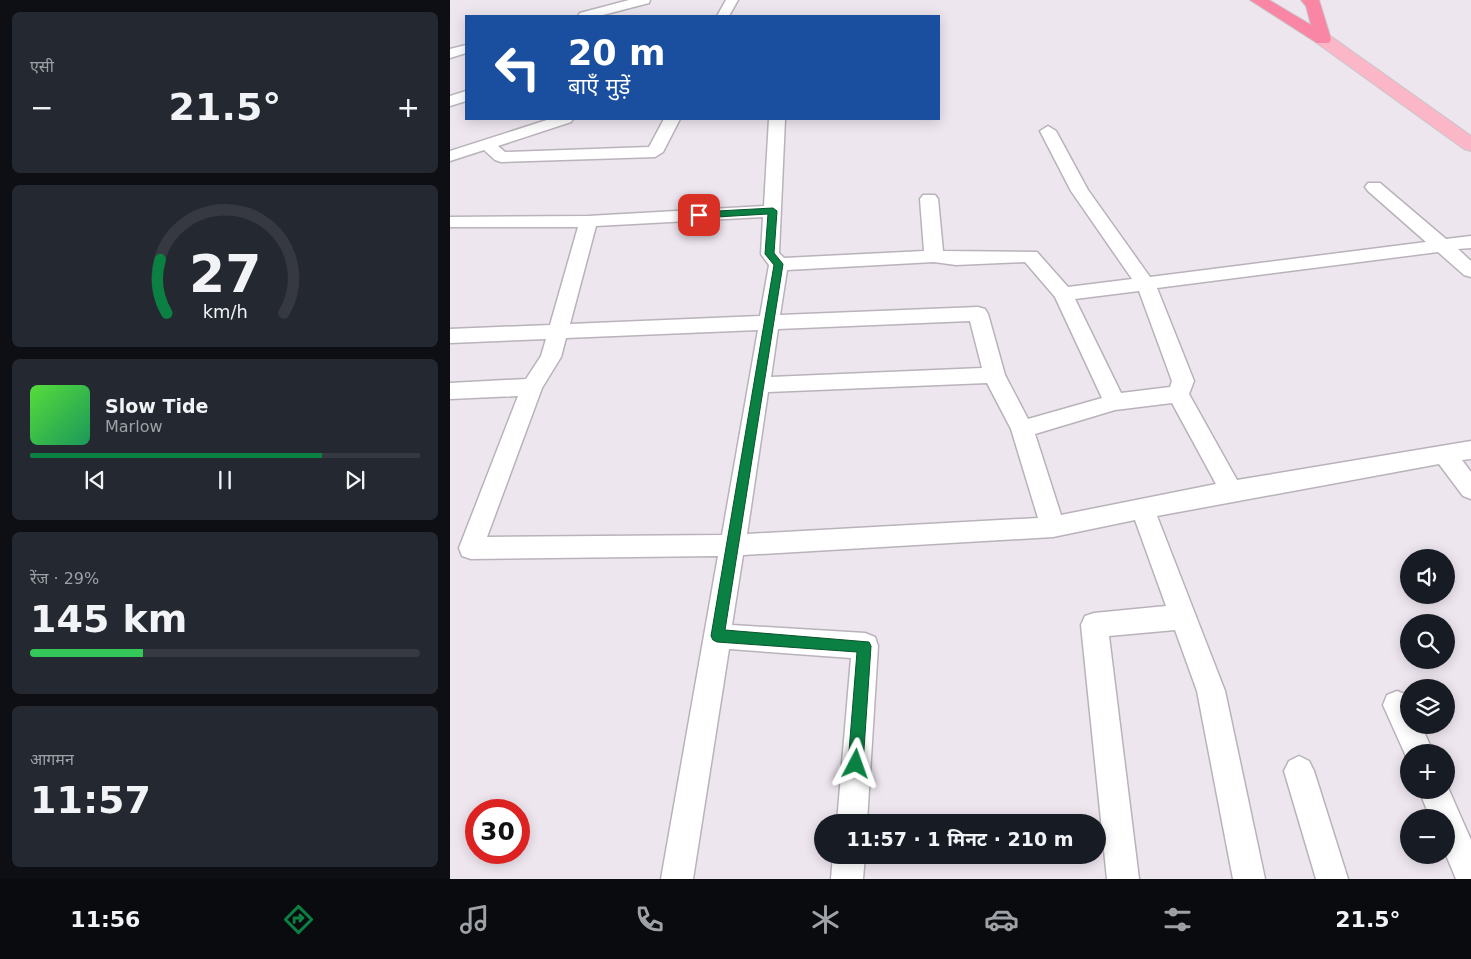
<!DOCTYPE html>
<html lang="hi">
<meta charset="utf-8">
<style>
body{margin:0;font-family:"DejaVu Sans","Noto Sans Devanagari",sans-serif;background:#242831;color:#f1f3f6;height:100vh;display:flex;flex-direction:column;font-size:19px;white-space:nowrap}
*{box-sizing:border-box;margin:0}
p{font-size:16px;color:#9ea1a6}
.icon{flex:none;width:28px;height:28px;fill:none;stroke:currentColor;stroke-width:2;stroke-linecap:round;stroke-linejoin:round}
.map{position:relative;flex:1;overflow:hidden}
.drawer{display:flex;flex-direction:column;gap:12px;padding:12px;background:#0d0f14;width:450px}
.drawer>*{flex:none}
.banner{position:absolute;left:15px;top:15px;width:475px;height:105px;border-radius:0px;box-shadow:0 2px 12px #0003;background:#1a4fa0;color:#fff;overflow:hidden}
.controls{position:absolute;left:950px;top:549px;display:grid;gap:10px}
.controls a{display:grid;place-items:center;width:55px;height:55px;border-radius:50%;background:#171b24;box-shadow:0 2px 12px #0003;font-size:25px}
.speed{position:absolute;left:15px;top:799px;display:flex;gap:10px;font-size:25px;font-weight:700;text-align:center}
.speed>*{display:grid;place-content:center;width:65px;height:65px;border-radius:50%;background:#171b24;box-shadow:0 2px 12px #0003;line-height:1}
.speed .limit{border:8px solid #d22;background:#fff;color:#111}
.pin{position:absolute;display:grid;place-items:center;width:42px;height:42px;color:#fff;margin:-21px;border-radius:10px;box-shadow:0 2px 8px #0006}
.me{position:absolute;width:55px;margin:-28px;rotate:4deg;stroke-linejoin:round;filter:drop-shadow(0 0 4px #0008)}
.turn{display:flex;align-items:center;gap:18px;height:105px;padding:0 20px;font-size:22px}
.turn .icon{width:65px;height:65px;stroke-width:2.5}
.turn b{display:block;font-size:35px;line-height:42px}
.big{font-size:38px;font-weight:700;line-height:1.1}
.drawer .widget{flex:1;display:flex;flex-direction:column;justify-content:center;gap:8px;min-width:0;padding:0 18px;border-radius:8px;background:#242831}
.drawer .dial{align-items:center;gap:0}
.dial svg{height:130px;overflow:visible;fill:none;stroke:#363941;stroke-width:7;stroke-linecap:round;text-anchor:middle}
.dial text{fill:#f1f3f6;stroke:none}
.song{display:flex;align-items:center;gap:15px}
.cover{width:60px;height:60px;border-radius:8px;background:linear-gradient(135deg,hsl(110 70% 55%),hsl(150 70% 35%))}
.played{height:5px;border-radius:2px;background:linear-gradient(90deg,#0b8043 75%,#363941 75%)}
.keys{display:flex;justify-content:space-around;direction:ltr}
.heat{display:flex;justify-content:space-between;align-items:center;font-size:28px;direction:ltr}
.charge{height:8px;border-radius:4px;background:linear-gradient(90deg,#34c759 29%,#363941 0)}
.trip{position:absolute;left:364px;top:814px;width:292px;height:50px;border-radius:25px;background:#171b24;box-shadow:0 2px 12px #0003;font-weight:700;line-height:50px;text-align:center}
.tabs{display:flex;height:80px;justify-content:space-around;align-items:center;background:#090b0e;color:#9ea1a6}
.tabs .icon{width:35px;height:35px}
.tabs .current{color:#0b8043}
.tabs b{font-size:22px;color:#f1f3f6}
main{display:flex;flex:1;min-height:0}
.map>svg:first-child{display:block}
.lines{fill:none;stroke-linecap:round;stroke-linejoin:round}
.street-casing{stroke:#b9b2ba;stroke-width:3}
.primary-casing{stroke:#c8c7c8;stroke-width:2}
.highway-casing{stroke:#c8c7c8;stroke-width:2}
.street{fill:#fff;fill-rule:evenodd}
.primary{fill:#fbb6c8;fill-rule:evenodd}
.highway{fill:#f986a4;fill-rule:evenodd}
.route{fill:#0b8043;stroke:#07532c}
</style>
<main>
<section class="drawer">
<div class="widget"><p>एसी</p>
<div class="heat"><a>−</a><b class="big">21.5°</b><a>+</a></div>
</div>
<div class="widget dial"><svg viewBox="0 0 100 80">
<path d="M14 69A42 42 0 1 1 86 69"/>
<path d="M14 69A42 42 0 0 1 10 36" stroke="#0b8043"/>
<text x="50" y="56" font-size="32" font-weight="700">27</text>
<text x="50" y="72" font-size="11">km/h</text>
</svg></div>
<div class="widget">
<div class="song"><i class="cover"></i><div><b>Slow Tide</b><p>Marlow</p></div></div>
<div class="played"></div>
<div class="keys"><svg class="icon" aria-label="previous" viewBox="0 0 24 24"><path d="M18 5L8 12l10 7zM5 5v14"/></svg><svg class="icon" aria-label="pause" viewBox="0 0 24 24"><path d="M8 5v14M16 5v14"/></svg><svg class="icon" aria-label="next" viewBox="0 0 24 24"><path d="M6 5l10 7-10 7zM19 5v14"/></svg></div>
</div>
<div class="widget"><p>रेंज · 29%</p><b class="big">145 km</b><div class="charge"></div></div>
<div class="widget"><p>आगमन</p><b class="big">11:57</b></div>
</section>
<div class="map">
<svg width="1021" height="879" viewBox="0 0 1021 879">
<rect width="100%" height="100%" fill="#eee6ef"/>
<g class="lines">
<defs>
<g id="street">
<polygon points="179,0 200,0 199,3 149,16 128,16 130,13"/>
<polygon points="276,0 288,0 279,16 267,16"/>
<polygon points="16,45 16,53 0,58 0,49"/>
<polygon points="16,91 16,101 0,106 0,96"/>
<polygon points="100,119 123,119 121,122 48,146 55,152 199,147 214,119 230,119 213,152 205,157 51,162 45,160 34,150 0,161 0,151"/>
<path d="M319,119H335L329,253L334,258L474,251L470,199L473,195H485L488,199L493,251L587,252L618,287L682,279L621,191L590,131L598,126L606,131L638,190L700,277L976,242L918,191L915,187L918,183H930L996,239L1021,236V248L1008,249L1021,261V277L1014,275L988,252L707,288L744,381L739,394L787,480L1021,441V459L1012,460L1021,472V499L1013,496L989,464L707,516L775,691L815,879H783L747,691L725,630L659,636L689,879H657L631,625L635,616L644,613L716,606L685,520L603,537L293,555L282,625L415,633L425,637L428,646L417,822H387L401,658L279,649L243,879H211L268,556L21,559L12,556L9,548L68,396L0,399V383L76,379L91,356L96,339L0,343V329L100,325L128,227H0V217L138,216L314,206ZM313,217L311,254L319,265L310,316L120,324L146,226ZM484,262L506,265L575,262L605,297L652,398L578,419L555,375L538,314L535,309L528,307L330,315L337,270ZM689,291L722,381L720,387L671,393L625,299ZM520,321L532,368L321,377L328,329ZM308,330L272,535L37,537L92,388L111,357L116,338ZM537,383L561,429L588,518L297,534L318,392ZM722,403L766,484L611,515L585,434L665,410Z"/>
<polygon points="947,691 957,695 959,699 959,725 971,725 983,752 959,752 959,763 933,705 937,695"/>
<polygon points="849,756 859,761 864,771 898,879 866,879 834,771 839,761"/>
<polygon points="996,783 1021,840 1021,879 1006,879 996,855 996,818 980,818 969,790 996,790"/>
<polygon points="383,855 415,855 413,879 381,879"/>
</g>
<polygon id="primary" points="873,34 879,35 1021,136 1021,151 1014,149 867,43 865,39 867,35"/>
<polygon id="highway" points="800,0 819,0 861,25 856,6 851,0 869,0 881,39 879,43 867,43"/>
</defs>
<use href="#street" class="street-casing"/>
<use href="#primary" class="primary-casing"/>
<use href="#highway" class="highway-casing"/>
<use href="#street" class="street"/>
<use href="#primary" class="primary"/>
<use href="#highway" class="highway"/>
</g>
<polygon class="route" points="323,208 327,211 324,253 333,264 275,630 419,642 421,646 413,764 411,769 406,771 401,769 398,764 407,652 267,642 263,640 261,636 324,265 315,254 318,214 249,218 244,215 249,212"/>
</svg>
<div class="controls">
<a><svg class="icon" aria-label="sound" viewBox="0 0 24 24"><path d="M4 9h4l5-4v14l-5-4H4zM17 9q2 3 0 6"/></svg></a>
<a><svg class="icon" aria-label="search" viewBox="0 0 24 24"><circle cx="10" cy="10" r="6"/><path d="M15 15l6 6"/></svg></a>
<a><svg class="icon" aria-label="layers" viewBox="0 0 24 24"><path d="M12 4l9 5-9 5-9-5zM3 14l9 5 9-5"/></svg></a>
<a>+</a>
<a>−</a>
</div>
<div class="speed"><div class="limit">30</div></div>
<div class="pin" style="left:249px;top:215px;background:#d93025"><svg class="icon" aria-label="arrive" viewBox="0 0 24 24"><path d="M6 21V4h12l-3 4 3 4H6"/></svg></div>
<svg class="me" style="left:406px;top:764px" viewBox="-20 -20 40 40"><path d="M0-17L14 15 0 8-14 15z" fill="#0b8043" stroke="#fff" stroke-width="4"/></svg>
<div class="trip">11:57 · 1 मिनट · 210 m</div>
<div class="banner">
<div class="turn"><svg class="icon" aria-label="left" viewBox="0 0 24 24"><path d="M17 20v-9H6M10 6l-5 5 5 5"/></svg><div><b>20 m</b>बाएँ मुड़ें</div></div>
</div>
</div>
</main>
<nav class="tabs">
<b>11:56</b>
<svg class="icon current" aria-label="directions" viewBox="0 0 24 24"><path d="M12 3l9 9-9 9-9-9zM9 14v-3h6M13 9l2 2-2 2"/></svg>
<svg class="icon" aria-label="music" viewBox="0 0 24 24"><path d="M9 18V5l10-2v13"/><circle cx="6" cy="18" r="3"/><circle cx="16" cy="16" r="3"/></svg>
<svg class="icon" aria-label="phone" viewBox="0 0 24 24"><path d="M5 4h4l2 5-3 2q2 4 5 5l2-3 5 2v4C11 20 4 13 5 4z"/></svg>
<svg class="icon" aria-label="climate" viewBox="0 0 24 24"><path d="M12 3v18M4 7l16 10M4 17L20 7"/></svg>
<svg class="icon" aria-label="car" viewBox="0 0 24 24"><path d="M5 17H2v-5l4-1 3-4h7l3 4 3 1v5h-3M9 17h6M6 11h13"/><circle cx="7" cy="17" r="2"/><circle cx="17" cy="17" r="2"/></svg>
<svg class="icon" aria-label="filters" viewBox="0 0 24 24"><path d="M4 7h16M4 17h16"/><circle cx="9" cy="7" r="2"/><circle cx="15" cy="17" r="2"/></svg>
<b>21.5°</b>
</nav>
